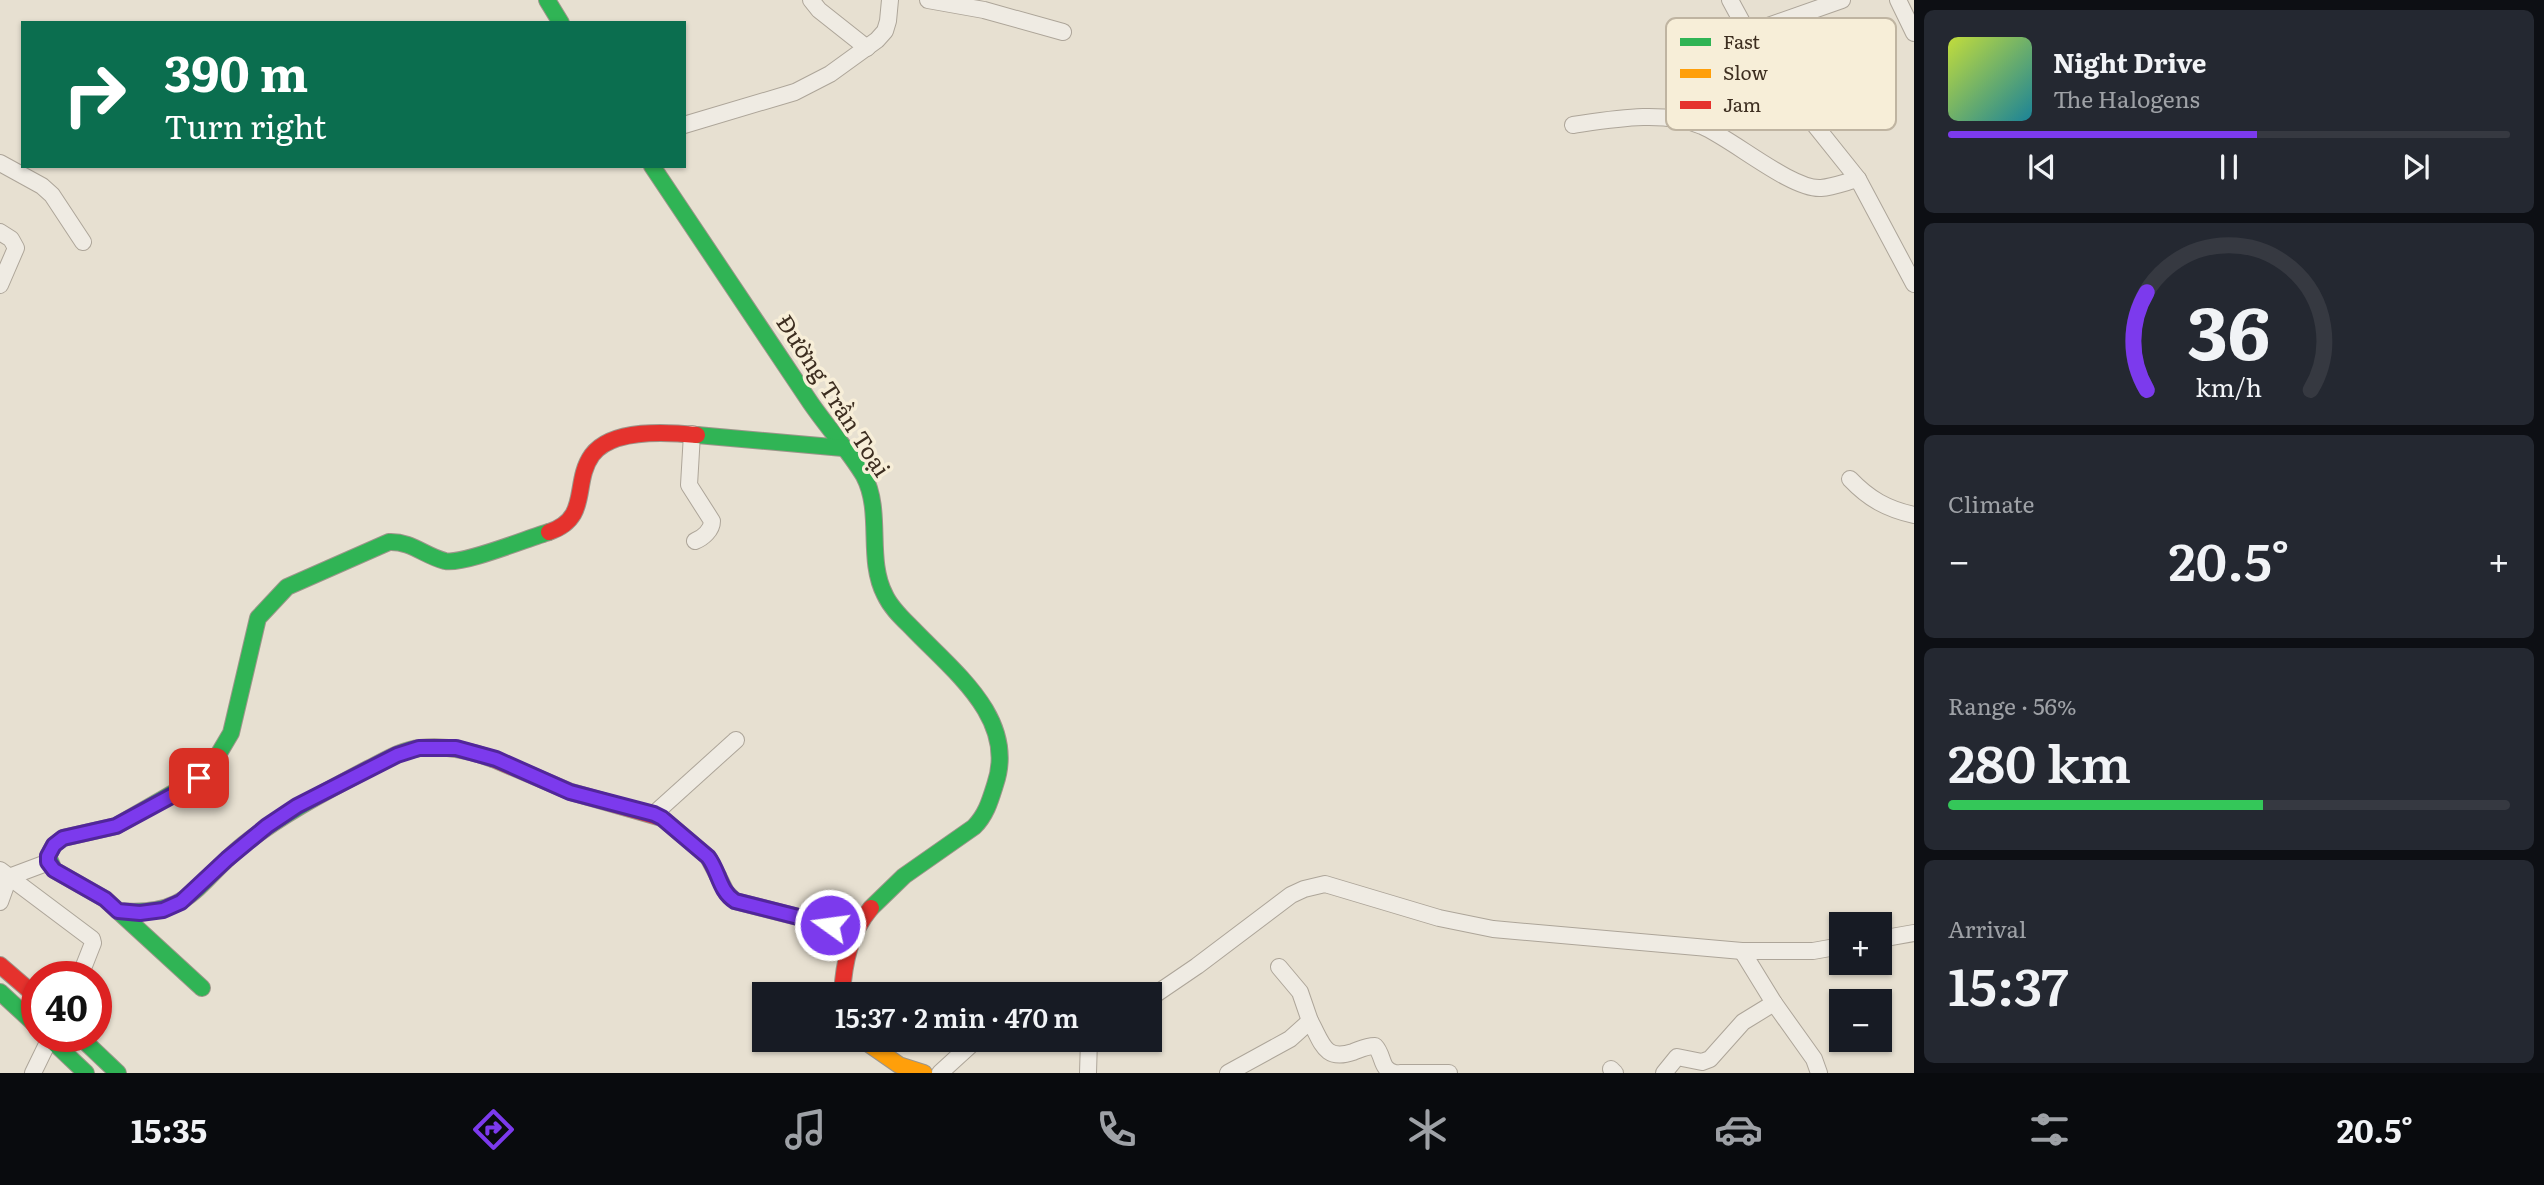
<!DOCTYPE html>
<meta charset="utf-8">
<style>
body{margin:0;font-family:Literata,serif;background:#242831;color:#f1f3f6;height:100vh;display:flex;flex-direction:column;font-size:26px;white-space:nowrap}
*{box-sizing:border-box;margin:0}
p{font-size:23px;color:#9ea1a6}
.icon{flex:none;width:38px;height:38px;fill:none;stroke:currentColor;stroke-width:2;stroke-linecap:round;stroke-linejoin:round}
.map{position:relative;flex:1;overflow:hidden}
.panel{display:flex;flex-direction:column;gap:10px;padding:10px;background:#0d0f14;width:630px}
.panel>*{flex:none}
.guide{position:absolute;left:21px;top:21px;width:665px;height:147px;border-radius:0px;box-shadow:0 2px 5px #0004;background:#0b6e4f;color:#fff;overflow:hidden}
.buttons{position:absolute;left:1829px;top:912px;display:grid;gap:14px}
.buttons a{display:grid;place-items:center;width:63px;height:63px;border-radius:0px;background:#171b24;box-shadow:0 2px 5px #0004;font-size:35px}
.speed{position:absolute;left:21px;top:961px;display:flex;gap:14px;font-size:35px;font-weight:700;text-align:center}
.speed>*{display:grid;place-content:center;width:91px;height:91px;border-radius:50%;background:#171b24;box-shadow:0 2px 5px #0004;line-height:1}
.speed .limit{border:10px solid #d22;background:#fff;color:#111}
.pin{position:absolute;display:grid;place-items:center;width:60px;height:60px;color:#fff;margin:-30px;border-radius:14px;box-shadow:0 4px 10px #0006}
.me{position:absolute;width:77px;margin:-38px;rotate:284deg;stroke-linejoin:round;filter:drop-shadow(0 0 5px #0008)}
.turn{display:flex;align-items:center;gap:24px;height:147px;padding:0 28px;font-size:32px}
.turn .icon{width:91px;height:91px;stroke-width:2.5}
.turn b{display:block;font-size:49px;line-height:60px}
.big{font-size:52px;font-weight:600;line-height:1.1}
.panel .tile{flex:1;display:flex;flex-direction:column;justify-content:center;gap:10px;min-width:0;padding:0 24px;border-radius:10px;background:#242831}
.panel .dial{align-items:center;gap:0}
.dial svg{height:182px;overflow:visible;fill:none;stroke:#363941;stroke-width:7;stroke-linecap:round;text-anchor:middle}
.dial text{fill:#f1f3f6;stroke:none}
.song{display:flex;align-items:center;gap:21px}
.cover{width:84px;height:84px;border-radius:10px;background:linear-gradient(135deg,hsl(70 70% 55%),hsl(190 70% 35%))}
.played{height:7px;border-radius:4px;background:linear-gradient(90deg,#7c3aed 55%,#363941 55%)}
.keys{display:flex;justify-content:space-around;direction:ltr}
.heat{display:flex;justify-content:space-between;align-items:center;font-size:38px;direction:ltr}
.charge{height:10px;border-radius:5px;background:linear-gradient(90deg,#34c759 56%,#363941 0)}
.trip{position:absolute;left:752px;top:982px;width:410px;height:70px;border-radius:0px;background:#171b24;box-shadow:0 2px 5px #0004;font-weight:600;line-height:70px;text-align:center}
.dock{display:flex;height:112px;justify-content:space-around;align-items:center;background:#090b0e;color:#9ea1a6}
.dock .icon{width:49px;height:49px}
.dock .selected{color:#7c3aed}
.dock b{font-size:32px;color:#f1f3f6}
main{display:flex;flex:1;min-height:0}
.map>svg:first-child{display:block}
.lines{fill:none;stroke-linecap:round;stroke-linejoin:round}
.street-casing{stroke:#ada599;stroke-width:18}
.fast-casing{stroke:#9c958a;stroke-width:18}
.slow-casing{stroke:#9c958a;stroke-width:18}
.jam-casing{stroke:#9c958a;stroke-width:18}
.street{stroke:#efebe3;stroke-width:16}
.fast{stroke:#30b455;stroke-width:16}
.slow{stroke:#ff9f0a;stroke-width:16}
.jam{stroke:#e5322d;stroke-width:16}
.route-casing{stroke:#51269a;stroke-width:18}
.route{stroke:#7c3aed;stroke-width:12}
.labels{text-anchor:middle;stroke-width:7;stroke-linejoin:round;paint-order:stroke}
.street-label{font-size:23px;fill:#3d2e20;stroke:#f7eed8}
.key{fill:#f7eed8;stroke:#bfb4a1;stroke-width:2}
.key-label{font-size:19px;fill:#3d2e20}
</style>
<main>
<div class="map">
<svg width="1914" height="1073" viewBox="0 0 1914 1073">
<rect width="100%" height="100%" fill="#e7e0d1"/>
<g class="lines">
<defs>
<g id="street">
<polyline points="811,0 819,10 867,48"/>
<polyline points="928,0 984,10 1063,32"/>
<polyline points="1730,0 1762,59 1858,179 1914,284"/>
<polyline points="1898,0 1914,33"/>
<polyline points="1748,33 1842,0"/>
<polyline points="684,125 795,92 830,74 877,40 885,31 888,21 890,0"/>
<path d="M1573,125C1614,119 1663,110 1702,126C1734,140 1792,190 1821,188C1833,187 1846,182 1858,179"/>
<polyline points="0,163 42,186 52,195 83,242"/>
<polyline points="0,232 11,239 16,248 0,285"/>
<path d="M692,434L689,485L712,521C712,530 703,538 695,541"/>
<path d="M1850,479C1869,499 1887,509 1914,515"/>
<polyline points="654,814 736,740"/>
<polyline points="0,870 92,939 93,943 80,976"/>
<polyline points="0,902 9,877 49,862"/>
<polyline points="1880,939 1914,933"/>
<polyline points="1742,951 1774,1003 1814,1059 1819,1073"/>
<polyline points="1279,967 1300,992 1310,1021"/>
<polyline points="1150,998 1197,966 1291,895 1304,889 1325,884 1439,918 1493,929 1742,951 1813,951 1841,946"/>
<polyline points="1611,1069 1615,1073"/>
<polyline points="33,1073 51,1036"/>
<polyline points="940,1073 976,1040"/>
<polyline points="1088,1073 1089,1040"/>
<path d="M1228,1073L1290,1039L1310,1021C1322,1042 1324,1062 1353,1052C1361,1049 1366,1046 1375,1046C1384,1055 1380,1070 1395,1073"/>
<polyline points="1400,1073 1449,1073"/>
<polyline points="1664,1073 1677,1057 1702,1062 1710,1059 1743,1022 1774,1003"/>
</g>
<g id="fast">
<polyline points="547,0 561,23"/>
<path d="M652,166C704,244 756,321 808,399C825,425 848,449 864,476C883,512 866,559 885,595C891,608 902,618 912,628C953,671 1018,719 995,785C990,801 986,815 974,827L904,876L871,908"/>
<polyline points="697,435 843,448"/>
<polyline points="718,876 726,892 735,901 853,931"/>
<path d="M118,911C191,917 194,885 243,845C281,815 323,793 366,770C383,762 400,750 420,748C445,745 469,750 493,759"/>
<path d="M202,988L105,899L54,870L48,856L54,845L63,838L116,826L194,781L218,755L231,733L258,618L287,587L389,542C411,541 425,556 445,561C463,565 528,538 549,532"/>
<polyline points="0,992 37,1026"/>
<polyline points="47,1036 86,1073"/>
<polyline points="79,1036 118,1073"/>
</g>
<polyline id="slow" points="863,1040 899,1065 924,1073"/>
<g id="jam">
<path d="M549,532C591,518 572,483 592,455C612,428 668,432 697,435"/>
<polyline points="493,759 571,792 662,818 708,857 718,876"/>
<polyline points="0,965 37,997"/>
<path d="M842,994C844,962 850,933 871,908"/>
</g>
</defs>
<use href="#street" class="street-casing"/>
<use href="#fast" class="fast-casing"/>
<use href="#slow" class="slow-casing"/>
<use href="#jam" class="jam-casing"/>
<use href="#street" class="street"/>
<use href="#fast" class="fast"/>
<use href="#slow" class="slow"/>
<use href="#jam" class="jam"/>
</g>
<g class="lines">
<defs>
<path id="route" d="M199,778L188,787L116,826L63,838L54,845L48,856V862L54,870L105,899L118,911L140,913L163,910L181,902L227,859L267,826L297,806L397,755L419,748H456L496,759L570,792L654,814L662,818L708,857C719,871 719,891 735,901L830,925"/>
</defs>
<use href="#route" class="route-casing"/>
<use href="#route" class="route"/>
</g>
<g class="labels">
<g class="street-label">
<text transform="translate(833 396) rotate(57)" y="8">Đường Trần Toại</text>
</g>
</g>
<rect x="1666" y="18" width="230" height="112" rx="10" class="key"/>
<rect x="1680" y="38" width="31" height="8" fill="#30b455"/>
<rect x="1680" y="69" width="31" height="9" fill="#ff9f0a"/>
<rect x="1680" y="101" width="31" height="8" fill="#e5322d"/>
<g class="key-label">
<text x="1723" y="49">Fast</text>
<text x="1723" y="80">Slow</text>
<text x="1723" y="112">Jam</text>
</g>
</svg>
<div class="buttons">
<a>+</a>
<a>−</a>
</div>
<div class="speed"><div class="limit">40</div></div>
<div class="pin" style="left:199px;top:778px;background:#d93025"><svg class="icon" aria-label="arrive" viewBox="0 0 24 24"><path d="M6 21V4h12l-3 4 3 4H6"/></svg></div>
<svg class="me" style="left:830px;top:925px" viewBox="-20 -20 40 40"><circle r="17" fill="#7c3aed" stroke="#fff" stroke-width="3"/><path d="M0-11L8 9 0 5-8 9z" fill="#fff"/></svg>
<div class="trip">15:37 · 2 min · 470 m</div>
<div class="guide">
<div class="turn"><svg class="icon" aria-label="right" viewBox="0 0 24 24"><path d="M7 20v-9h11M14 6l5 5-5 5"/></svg><div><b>390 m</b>Turn right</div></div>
</div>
</div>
<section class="panel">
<div class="tile">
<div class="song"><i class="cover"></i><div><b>Night Drive</b><p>The Halogens</p></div></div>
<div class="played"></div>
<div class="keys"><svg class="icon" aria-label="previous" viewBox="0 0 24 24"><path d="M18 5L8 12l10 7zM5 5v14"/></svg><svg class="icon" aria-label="pause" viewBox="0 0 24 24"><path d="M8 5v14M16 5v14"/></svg><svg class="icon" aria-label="next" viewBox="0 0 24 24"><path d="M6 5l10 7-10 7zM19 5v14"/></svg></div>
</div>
<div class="tile dial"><svg viewBox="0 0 100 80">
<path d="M14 69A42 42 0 1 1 86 69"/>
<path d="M14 69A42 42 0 0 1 14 26" stroke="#7c3aed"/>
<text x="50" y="56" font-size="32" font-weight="700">36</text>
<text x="50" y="72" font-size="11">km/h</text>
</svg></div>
<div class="tile"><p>Climate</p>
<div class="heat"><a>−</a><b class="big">20.5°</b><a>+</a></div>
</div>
<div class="tile"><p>Range · 56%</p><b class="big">280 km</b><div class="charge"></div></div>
<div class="tile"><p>Arrival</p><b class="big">15:37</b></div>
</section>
</main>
<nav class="dock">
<b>15:35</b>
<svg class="icon selected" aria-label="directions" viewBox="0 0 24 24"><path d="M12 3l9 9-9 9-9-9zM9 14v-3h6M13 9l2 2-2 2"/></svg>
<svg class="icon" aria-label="music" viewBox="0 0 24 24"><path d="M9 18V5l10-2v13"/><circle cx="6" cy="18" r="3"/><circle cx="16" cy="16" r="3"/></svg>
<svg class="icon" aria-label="phone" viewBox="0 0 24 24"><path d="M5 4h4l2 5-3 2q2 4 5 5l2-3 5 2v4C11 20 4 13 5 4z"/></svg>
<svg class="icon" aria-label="climate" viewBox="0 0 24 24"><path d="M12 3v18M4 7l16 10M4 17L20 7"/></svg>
<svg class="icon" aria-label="car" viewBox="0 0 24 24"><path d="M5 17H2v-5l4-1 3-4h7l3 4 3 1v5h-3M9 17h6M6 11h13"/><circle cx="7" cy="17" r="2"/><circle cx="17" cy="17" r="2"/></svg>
<svg class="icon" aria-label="filters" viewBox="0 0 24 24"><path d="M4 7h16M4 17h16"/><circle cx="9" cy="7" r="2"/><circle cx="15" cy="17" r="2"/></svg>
<b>20.5°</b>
</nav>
